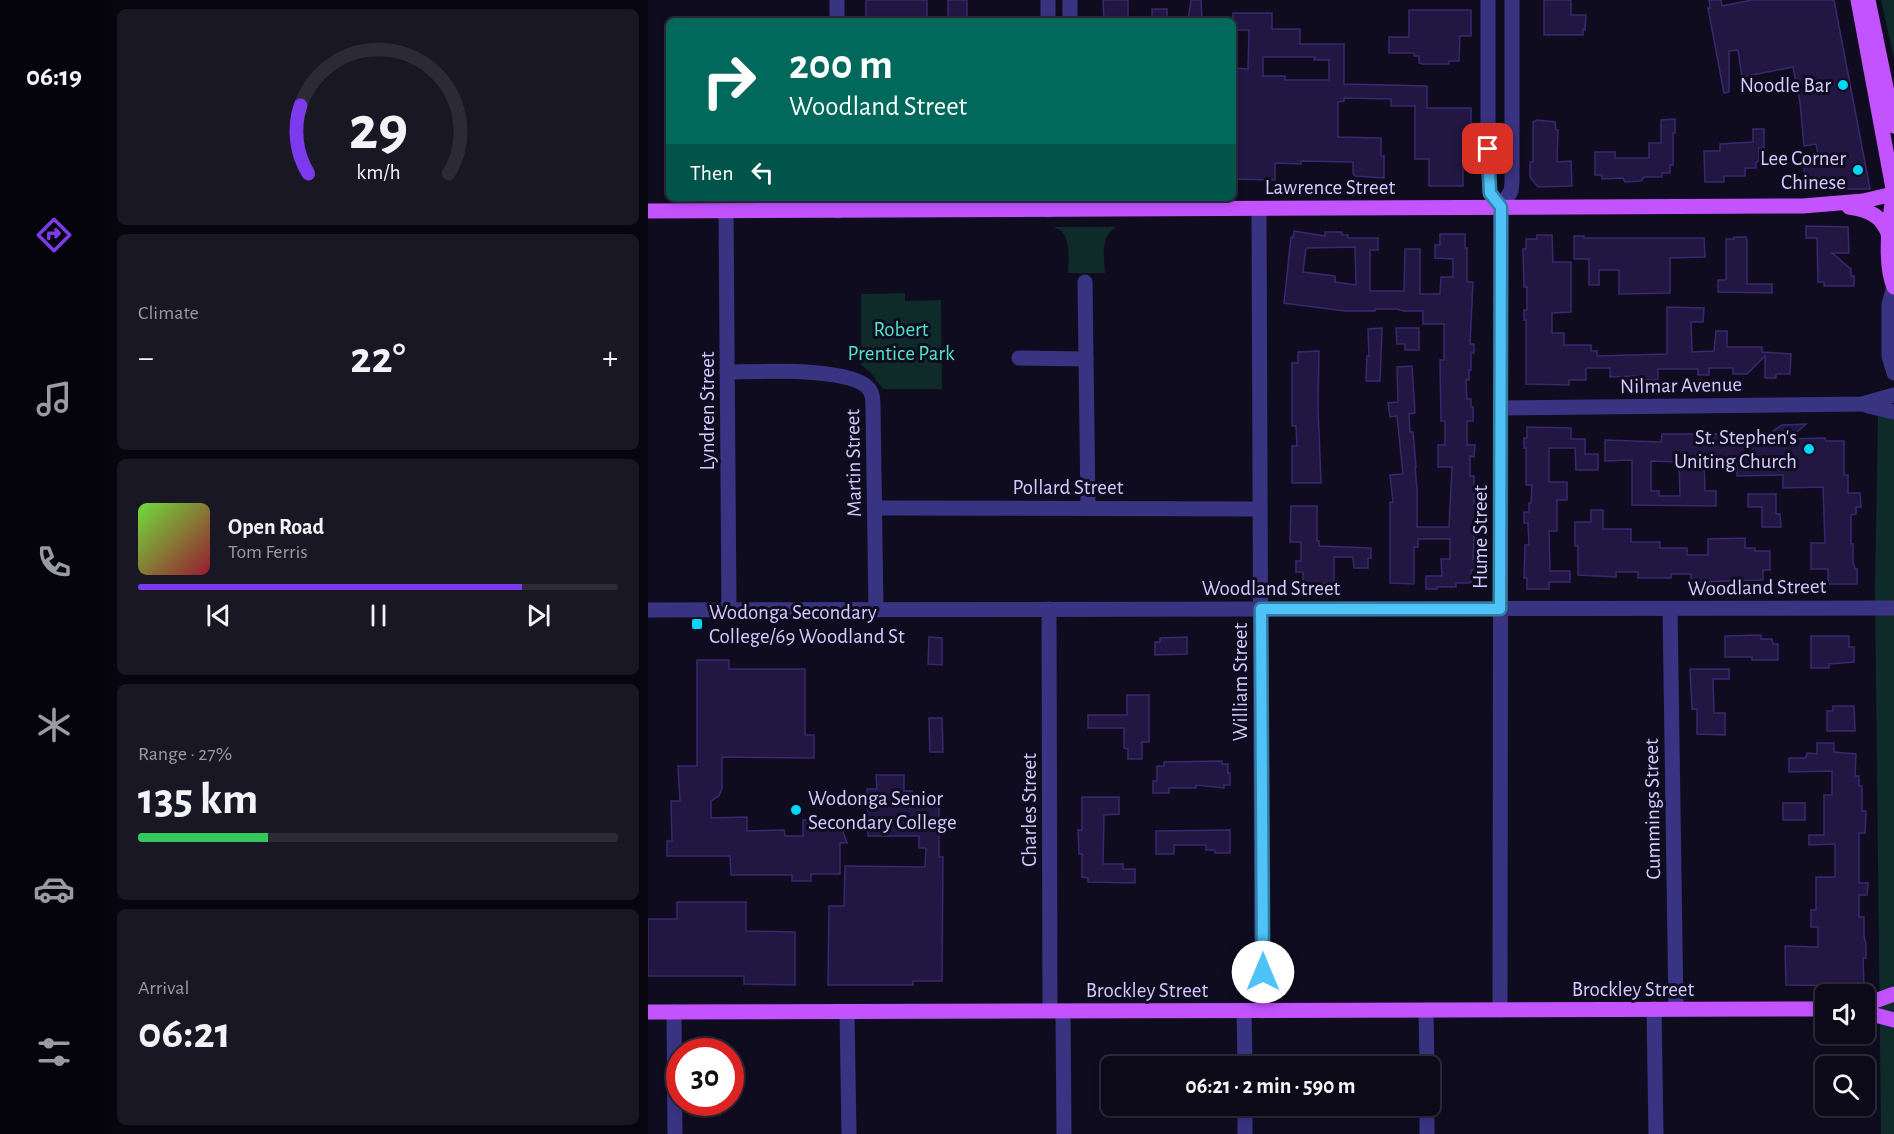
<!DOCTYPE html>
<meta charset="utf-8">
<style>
body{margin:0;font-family:"Alegreya Sans",sans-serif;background:#1a1725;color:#f1f3f6;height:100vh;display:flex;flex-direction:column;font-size:22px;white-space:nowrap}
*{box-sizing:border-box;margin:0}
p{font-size:20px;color:#9a9aa2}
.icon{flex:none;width:33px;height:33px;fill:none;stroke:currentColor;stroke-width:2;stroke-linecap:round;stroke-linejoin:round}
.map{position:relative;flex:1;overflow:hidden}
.details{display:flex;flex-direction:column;gap:9px;padding:9px;background:#07050d;width:540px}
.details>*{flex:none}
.hud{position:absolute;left:18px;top:18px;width:570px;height:183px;border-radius:9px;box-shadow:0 3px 9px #0003,0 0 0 2px #2c2a37;background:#00695c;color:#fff;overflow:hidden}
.buttons{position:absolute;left:1167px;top:984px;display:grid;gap:12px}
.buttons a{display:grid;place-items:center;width:60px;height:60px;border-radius:9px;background:#0c0918;box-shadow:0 3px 9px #0003,0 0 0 2px #2c2a37;font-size:30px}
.speed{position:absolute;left:18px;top:1038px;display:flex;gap:12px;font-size:30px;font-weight:700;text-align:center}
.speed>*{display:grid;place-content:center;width:78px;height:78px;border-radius:50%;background:#0c0918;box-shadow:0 3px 9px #0003,0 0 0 2px #2c2a37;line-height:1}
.speed .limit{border:9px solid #d22;background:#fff;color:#111}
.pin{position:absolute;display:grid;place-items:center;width:51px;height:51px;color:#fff;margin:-26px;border-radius:12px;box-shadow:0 3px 9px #0006}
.me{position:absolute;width:66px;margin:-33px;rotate:0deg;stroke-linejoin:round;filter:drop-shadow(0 0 4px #0008)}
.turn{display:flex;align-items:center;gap:21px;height:126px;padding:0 24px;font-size:27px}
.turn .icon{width:78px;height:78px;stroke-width:2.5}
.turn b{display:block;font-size:42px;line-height:51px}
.then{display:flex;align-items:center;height:57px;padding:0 24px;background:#0003;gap:12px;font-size:22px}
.big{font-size:45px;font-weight:700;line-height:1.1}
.details .tile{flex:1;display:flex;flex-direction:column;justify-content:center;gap:9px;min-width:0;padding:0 21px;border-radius:9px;background:#1a1725}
.details .dial{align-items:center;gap:0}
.dial svg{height:156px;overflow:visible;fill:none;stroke:#2c2a37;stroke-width:7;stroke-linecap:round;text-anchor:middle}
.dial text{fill:#f1f3f6;stroke:none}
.song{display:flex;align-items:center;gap:18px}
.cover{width:72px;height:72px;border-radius:9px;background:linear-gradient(135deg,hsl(100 70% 55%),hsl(350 70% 35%))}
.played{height:6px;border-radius:3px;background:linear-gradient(90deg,#7c3aed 80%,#2c2a37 80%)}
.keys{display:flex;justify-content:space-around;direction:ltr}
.heat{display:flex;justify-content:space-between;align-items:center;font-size:33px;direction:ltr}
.charge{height:9px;border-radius:4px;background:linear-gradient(90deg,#34c759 27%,#2c2a37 0)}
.trip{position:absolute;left:453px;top:1056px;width:339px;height:60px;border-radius:9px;background:#0c0918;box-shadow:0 3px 9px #0003,0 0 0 2px #2c2a37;font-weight:700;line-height:60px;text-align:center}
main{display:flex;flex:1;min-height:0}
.tab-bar{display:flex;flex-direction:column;width:108px;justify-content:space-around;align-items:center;background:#05040a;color:#9a9aa2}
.tab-bar .icon{width:42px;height:42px}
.tab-bar .current{color:#7c3aed}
.tab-bar b{font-size:27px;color:#f1f3f6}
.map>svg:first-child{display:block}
.green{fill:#0e2b2a}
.building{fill:#211742;stroke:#38286f;stroke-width:1.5;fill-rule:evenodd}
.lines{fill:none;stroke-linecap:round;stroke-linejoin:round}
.minor{stroke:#393482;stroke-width:15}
.major{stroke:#c352ff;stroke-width:15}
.route-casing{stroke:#337fa1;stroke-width:15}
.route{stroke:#4fc3f7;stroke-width:10}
.poi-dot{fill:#00d7f6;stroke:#100c20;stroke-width:2}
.labels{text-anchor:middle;stroke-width:6;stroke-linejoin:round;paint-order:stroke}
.poi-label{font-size:21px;fill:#d2cbff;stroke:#100c20;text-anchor:end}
.street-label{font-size:21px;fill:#d2cbff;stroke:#100c20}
.park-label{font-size:21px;fill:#51e5c4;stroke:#100c20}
</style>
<main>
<nav class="tab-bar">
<b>06:19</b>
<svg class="icon current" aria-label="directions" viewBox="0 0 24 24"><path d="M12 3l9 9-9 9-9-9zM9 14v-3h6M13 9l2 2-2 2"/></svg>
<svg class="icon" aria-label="music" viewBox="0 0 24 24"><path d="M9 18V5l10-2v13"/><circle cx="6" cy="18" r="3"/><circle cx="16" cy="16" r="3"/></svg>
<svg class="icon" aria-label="phone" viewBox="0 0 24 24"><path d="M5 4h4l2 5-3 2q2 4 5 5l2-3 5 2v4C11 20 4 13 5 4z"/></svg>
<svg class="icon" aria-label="climate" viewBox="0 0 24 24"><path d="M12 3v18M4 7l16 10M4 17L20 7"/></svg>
<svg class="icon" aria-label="car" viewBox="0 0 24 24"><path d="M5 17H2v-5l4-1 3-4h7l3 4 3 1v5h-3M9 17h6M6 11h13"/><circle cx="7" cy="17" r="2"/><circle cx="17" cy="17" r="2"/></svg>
<svg class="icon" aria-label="filters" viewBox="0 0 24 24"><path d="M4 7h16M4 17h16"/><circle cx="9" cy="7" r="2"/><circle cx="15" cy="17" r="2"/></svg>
</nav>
<section class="details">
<div class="tile dial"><svg viewBox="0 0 100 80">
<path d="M14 69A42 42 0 1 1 86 69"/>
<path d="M14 69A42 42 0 0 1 10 34" stroke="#7c3aed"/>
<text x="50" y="56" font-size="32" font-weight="700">29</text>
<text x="50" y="72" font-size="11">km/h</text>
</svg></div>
<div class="tile"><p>Climate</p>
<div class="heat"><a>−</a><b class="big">22°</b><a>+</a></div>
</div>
<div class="tile">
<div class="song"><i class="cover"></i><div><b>Open Road</b><p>Tom Ferris</p></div></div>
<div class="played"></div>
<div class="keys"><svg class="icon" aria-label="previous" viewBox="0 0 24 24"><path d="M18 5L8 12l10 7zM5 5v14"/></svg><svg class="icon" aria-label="pause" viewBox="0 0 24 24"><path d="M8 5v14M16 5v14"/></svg><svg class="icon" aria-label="next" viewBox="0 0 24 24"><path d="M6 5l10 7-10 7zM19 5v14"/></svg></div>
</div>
<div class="tile"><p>Range · 27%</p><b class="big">135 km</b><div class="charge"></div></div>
<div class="tile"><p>Arrival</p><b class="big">06:21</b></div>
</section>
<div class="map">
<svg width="1246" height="1134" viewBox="0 0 1246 1134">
<rect width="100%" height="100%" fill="#100c20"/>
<g class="green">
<polygon points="1233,0 1246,0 1246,58"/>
<path d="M405,227H468C452,237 456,256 457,273H420C420,257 425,232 405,227Z"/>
<polygon points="257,293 257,301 293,300 294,389 235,389 223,373 213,365 213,294"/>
<polygon points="1230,416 1246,418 1246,1134 1233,1134 1227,590"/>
</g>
<g class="building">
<rect x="218" y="0" width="61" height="21"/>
<polygon points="300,0 319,0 319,18 315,18 315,21 300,21"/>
<polygon points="455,0 480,0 480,21 456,21"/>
<polygon points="543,0 553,0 554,21 540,21"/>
<polygon points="896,0 923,0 923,15 938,15 937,30 935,29 935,35 896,35"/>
<polygon points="1061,0 1073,0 1074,6 1104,0 1186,0 1222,189 1190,189 1189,184 1176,185 1176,182 1157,181 1156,166 1172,165 1168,144 1156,146 1152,102 1145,67 1094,77 1090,50 1081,51 1081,92 1076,93 1060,8 1062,8"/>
<rect x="504" y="9" width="15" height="12"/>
<polygon points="761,10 823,10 823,36 812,36 811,61 801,61 801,64 774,64 771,63 771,56 766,56 766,53 741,53 741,37 761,37"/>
<path d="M585,13H624V29H652V44H696V84L779,86V108H823V163H815V186H781V159H767V106H743V99L696,98V101L690,102V137L733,138V156H736V178L707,176L705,173V162L653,161V164L627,163V180L585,179V68L600,69L601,30H585ZM615,57H667L666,60H681V80H637V76H615Z"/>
<polygon points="1027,119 1027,133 1025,133 1025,165 1022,165 1022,173 1014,173 1014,177 996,177 993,181 977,182 975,178 954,179 954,175 947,175 947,152 967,152 967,158 1001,158 1001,143 1013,143 1013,120"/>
<polygon points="889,120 907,122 908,130 910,130 909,162 923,161 924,186 890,187 882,177 882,162 885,162 885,122"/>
<polygon points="1105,129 1116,129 1116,148 1111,148 1111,161 1108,162 1108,168 1097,168 1097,176 1076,176 1076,182 1057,182 1056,151 1072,151 1072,144 1105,142"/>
<polygon points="1158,226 1200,227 1201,253 1184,253 1203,269 1203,276 1206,276 1206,286 1176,286 1176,282 1170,282 1169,238 1158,238"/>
<path d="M646,231L677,236V232H694V235H700V238H730V250H722V291H756L757,249H772V294H792L793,277H805V259L787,258V245H792V234H817V248H819V282H825L822,344H826V353H823V370H821V380H818L819,399H823V407H825V421H819V445H827L826,457L822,456V476H826V504H828L825,559H827V570H823V583H808V587H789V589H778V576H794L793,559H802V539H770V547H766V584L742,583V502H745L742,475L755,474L749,416L742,417L740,403L750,402L749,367L764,366L767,413L761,414L762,432H765L768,467H767L769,489V527H801L804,467H790V445H797V421H793L792,360H796V324H775V311H756L749,309H727V311H697L636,303L643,237L645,238ZM707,247L708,285L687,282V276L655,272L658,248Z"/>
<polygon points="889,235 904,235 905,262 923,262 923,312 904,313 904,333 916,333 916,345 943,345 943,351 949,351 949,356 1019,354 1019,307 1056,308 1055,322 1043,322 1044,352 1066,351 1068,331 1079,331 1079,347 1114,347 1114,352 1143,354 1142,374 1128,374 1128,378 1117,378 1117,356 1099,374 1085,374 1085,368 1061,368 1061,375 1050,375 1050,369 1010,369 1010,380 988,380 988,376 962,377 962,368 938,368 938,380 921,380 921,385 878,384 878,320 876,320 876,310 879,310 879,287 876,287 875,249 878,249 878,239 889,239"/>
<polygon points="926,236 936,236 936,238 1056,238 1057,257 1022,258 1022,293 971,294 971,270 951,270 951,285 941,285 941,259 926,259"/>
<polygon points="1086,237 1098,237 1099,240 1099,284 1124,284 1124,293 1070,292 1070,280 1078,280 1078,239 1086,239"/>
<polygon points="734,328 732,381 718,381 719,356 721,356 720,329"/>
<polygon points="748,328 771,328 771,350 757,350 757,344 749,344"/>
<polygon points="671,351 670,406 673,483 644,483 644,446 649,446 648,426 644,426 644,363 650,363 650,352"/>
<path d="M1158,424L1141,439L1177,438L1178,441H1196V475H1200V493H1212L1213,507H1208V514L1203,515V544H1205V562L1207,569H1209V584H1180V569H1163V543H1177L1175,487L1135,488V475L1089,476V459L1056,460L1057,491H1068V506L984,505V460L957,461V440L1013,442L1014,434H1080L1081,438H1125V431L1134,425ZM1003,461L1031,462L1032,496H1011V491H1003Z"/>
<polygon points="879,427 923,428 923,439 937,439 937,454 950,454 950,470 928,470 927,448 901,448 901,482 919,482 919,500 909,500 909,531 901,531 902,571 922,571 922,582 901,582 901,589 879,589 879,578 876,578 877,545 881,545 880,523 876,523 876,512 881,512 881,503 883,503 884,485 878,485 878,448 876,448 876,438 879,438"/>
<polygon points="1100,494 1128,494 1128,514 1132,514 1133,527 1114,527 1114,507 1100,507"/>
<polygon points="643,506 669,506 669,541 671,541 671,546 723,548 723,558 720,558 720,568 706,568 705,557 686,557 686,583 655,584 655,572 648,572 648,561 653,561 653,542 642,542"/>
<polygon points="943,510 955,510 955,529 983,529 983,542 1012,542 1012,548 1039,548 1039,555 1060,555 1060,539 1097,538 1097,548 1107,548 1107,551 1122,551 1122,570 1115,570 1115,580 1050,582 1043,581 1043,574 1023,574 1023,578 990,578 990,572 968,572 968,577 930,575 930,546 927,546 927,522 943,522"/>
<polygon points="1113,635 1113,639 1124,639 1125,644 1130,644 1130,660 1104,660 1104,657 1077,657 1077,636"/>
<polygon points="1163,636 1201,636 1201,647 1206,647 1206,662 1181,664 1181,668 1163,668"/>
<polygon points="281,637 294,638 294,665 280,664"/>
<polygon points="539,637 539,654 507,655 507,642 512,642 512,638"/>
<polygon points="49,660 81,660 81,669 157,669 157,735 166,735 166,758 74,757 74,788 71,796 63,801 63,818 99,817 99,831 136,830 137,836 155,836 155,820 181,820 194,829 199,843 192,843 192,874 163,874 163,881 144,881 144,875 83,875 82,856 19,856 19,841 24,841 23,801 32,801 30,766 49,766"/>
<polygon points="1042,669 1081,669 1081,679 1065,679 1066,713 1077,713 1077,735 1049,734 1049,709 1044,709"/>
<polygon points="479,695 501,695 501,742 494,742 494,759 480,759 480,749 476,748 476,728 440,728 440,715 479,715"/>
<polygon points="1185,706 1206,706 1207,731 1179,731 1179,711 1185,711"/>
<polygon points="281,718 294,718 295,752 282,752"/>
<polygon points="1169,743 1186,743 1186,752 1208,754 1207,776 1211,776 1211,786 1214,786 1214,811 1218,811 1217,833 1211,833 1211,883 1220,883 1219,895 1211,895 1211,917 1216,917 1216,936 1218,944 1218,958 1215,958 1216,986 1138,985 1137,946 1170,947 1170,927 1163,927 1163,910 1168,910 1168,877 1187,877 1187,844 1161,845 1161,835 1176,835 1176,795 1184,795 1184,771 1141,772 1141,758 1158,758 1159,753 1169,754"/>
<polygon points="574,761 574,764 580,764 580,773 582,773 582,785 576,785 576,788 548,785 548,788 521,788 521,793 505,793 505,781 509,781 509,766 516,766 516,762"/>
<polygon points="228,775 256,775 256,791 264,791 264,805 291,806 291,857 295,857 294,981 265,981 265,985 180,985 181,906 196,906 197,866 277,867 278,848 271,848 271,836 220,836 219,789 229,789"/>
<polygon points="434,797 471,797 471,814 456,815 455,864 475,864 475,869 487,869 487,883 440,882 440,878 434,877 434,854 431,854 430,830 434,830"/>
<rect x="1135" y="803" width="22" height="17"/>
<polygon points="582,830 582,853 567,853 567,850 558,850 558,845 526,845 526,854 508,854 508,831"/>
<polygon points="29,902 98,902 98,931 147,932 147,985 96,984 96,976 0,976 0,919 29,919"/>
</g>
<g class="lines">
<g class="minor">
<polyline points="189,0 189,21"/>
<polyline points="422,0 422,21"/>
<polyline points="840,0 840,166 842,193 853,207 853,219 852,1010"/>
<polyline points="400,21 400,0"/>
<polyline points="190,198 190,211"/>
<polyline points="853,207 863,191 864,182 864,0"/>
<polyline points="611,209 614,1011"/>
<polyline points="400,210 400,198"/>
<polyline points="78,211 81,610"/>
<polyline points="437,282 440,508"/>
<polyline points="1246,287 1241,304 1241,356 1246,373"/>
<polyline points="371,358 438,359"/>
<path d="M79,372C108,372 204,366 221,389C225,394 225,401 225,407L228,610"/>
<polyline points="1220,406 1246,412"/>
<polyline points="853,408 1214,404 1246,395"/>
<polyline points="228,508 612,509"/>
<polyline points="401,609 402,1011"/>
<polyline points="1022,609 1028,1009"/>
<polyline points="0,610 1246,608"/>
<polyline points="1006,1009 1008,1134"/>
<polyline points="778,1010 779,1066"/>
<polyline points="415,1011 416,1134"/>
<polyline points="596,1011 597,1066"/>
<polyline points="26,1012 27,1134"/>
<polyline points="199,1012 201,1134"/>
<polyline points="597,1106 597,1134"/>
<polyline points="779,1106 779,1134"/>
</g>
<g class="major">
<polyline points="1210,0 1246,194"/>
<polyline points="1220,0 1246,126"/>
<path d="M1246,193C1241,218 1236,264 1246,287"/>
<path d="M1201,207C1221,210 1235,216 1241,236"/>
<polyline points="0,211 1155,206 1215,201 1245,194"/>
<polyline points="1216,1005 1246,994"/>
<polyline points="0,1012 1178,1009"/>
<polyline points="1216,1012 1246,1020"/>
</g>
</g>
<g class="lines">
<defs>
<polyline id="route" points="615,972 613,609 852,609 853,219 853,207 842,193 840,149"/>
</defs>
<use href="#route" class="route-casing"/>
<use href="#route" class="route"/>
</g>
<g class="poi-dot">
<circle cx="1195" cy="85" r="6"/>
<circle cx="1210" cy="170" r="6"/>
<circle cx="1161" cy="449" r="6"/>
<rect x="43" y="618" width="12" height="12" rx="3"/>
<circle cx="148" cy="810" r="6"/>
</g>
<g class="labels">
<g class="poi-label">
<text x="1183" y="92">Noodle Bar</text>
<text x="1198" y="165">Lee Corner<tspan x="1198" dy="24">Chinese</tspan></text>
<text x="1149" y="444">St. Stephen's<tspan x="1149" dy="24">Uniting Church</tspan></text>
<text x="61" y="619" text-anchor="start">Wodonga Secondary<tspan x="61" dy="24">College/69 Woodland St</tspan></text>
<text x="160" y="805" text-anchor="start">Wodonga Senior<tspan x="160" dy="24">Secondary College</tspan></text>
</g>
<g class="street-label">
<text x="682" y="194">Lawrence Street</text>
<text transform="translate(1033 385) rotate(-1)" y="7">Nilmar Avenue</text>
<text transform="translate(59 411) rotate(-90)" y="7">Lyndren Street</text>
<text transform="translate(205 463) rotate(-91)" y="7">Martin Street</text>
<text x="420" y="494">Pollard Street</text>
<text transform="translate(832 537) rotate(-90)" y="7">Hume Street</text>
<text transform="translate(1109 587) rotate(-1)" y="7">Woodland Street</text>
<text x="623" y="595">Woodland Street</text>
<text transform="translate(592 682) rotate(-90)" y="7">William Street</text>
<text transform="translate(1004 809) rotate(-91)" y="7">Cummings Street</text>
<text transform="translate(381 810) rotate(-90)" y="7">Charles Street</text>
<text x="985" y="996">Brockley Street</text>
<text x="499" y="997">Brockley Street</text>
</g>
<g class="park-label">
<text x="253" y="336">Robert<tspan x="253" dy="24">Prentice Park</tspan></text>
</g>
</g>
</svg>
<div class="buttons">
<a><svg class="icon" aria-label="sound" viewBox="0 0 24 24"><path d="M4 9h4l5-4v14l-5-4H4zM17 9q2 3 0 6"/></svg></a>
<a><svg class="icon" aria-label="search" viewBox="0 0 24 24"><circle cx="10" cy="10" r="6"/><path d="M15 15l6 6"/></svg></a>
</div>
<div class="speed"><div class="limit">30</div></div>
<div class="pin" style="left:840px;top:149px;background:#d93025"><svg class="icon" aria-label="arrive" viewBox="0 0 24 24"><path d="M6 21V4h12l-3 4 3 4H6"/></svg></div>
<svg class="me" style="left:615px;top:972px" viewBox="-20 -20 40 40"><circle r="19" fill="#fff"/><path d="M0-13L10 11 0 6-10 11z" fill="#4fc3f7"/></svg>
<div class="trip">06:21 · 2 min · 590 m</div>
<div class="hud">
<div class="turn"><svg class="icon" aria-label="right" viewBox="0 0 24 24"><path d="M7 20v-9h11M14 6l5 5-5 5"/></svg><div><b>200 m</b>Woodland Street</div></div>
<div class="then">Then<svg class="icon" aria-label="left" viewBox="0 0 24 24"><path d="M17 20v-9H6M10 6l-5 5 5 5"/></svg></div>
</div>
</div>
</main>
